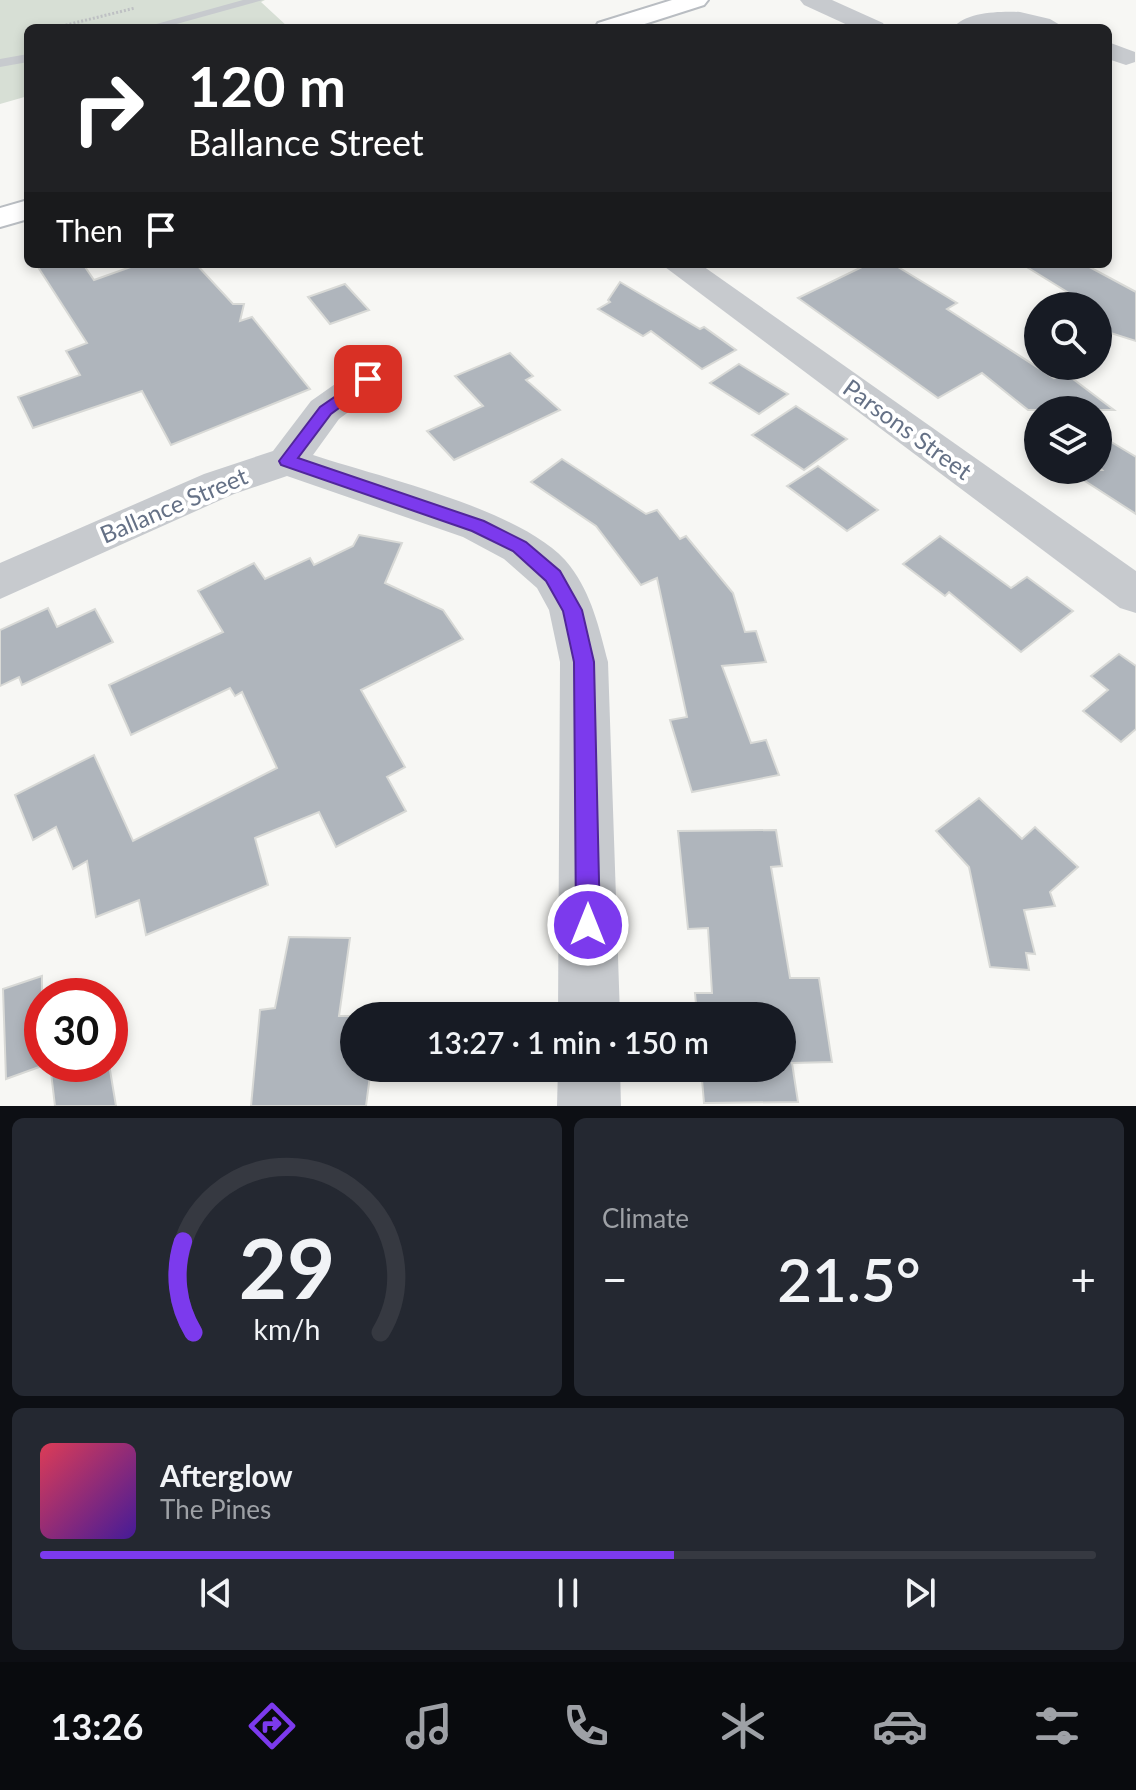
<!DOCTYPE html>
<meta charset="utf-8">
<style>
body{margin:0;font-family:Lato,sans-serif;background:#242831;color:#f1f3f6;height:100vh;display:flex;flex-direction:column;font-size:30px;white-space:nowrap}
*{box-sizing:border-box;margin:0}
p{font-size:26px;color:#9ea1a6}
.icon{flex:none;width:44px;height:44px;fill:none;stroke:currentColor;stroke-width:2;stroke-linecap:round;stroke-linejoin:round}
.map{position:relative;height:1106px;overflow:hidden}
.side{display:flex;flex-direction:column;gap:12px;padding:12px;background:#0d0f14;flex:1}
.side>*{flex:none}
.banner{position:absolute;left:24px;top:24px;width:1088px;height:244px;border-radius:12px;box-shadow:0 4px 12px #0003;background:#202124;color:#fff;overflow:hidden}
.controls{position:absolute;left:1024px;top:292px;display:grid;gap:16px}
.controls a{display:grid;place-items:center;width:88px;height:88px;border-radius:50%;background:#171b24;box-shadow:0 4px 12px #0003;font-size:40px}
.speed{position:absolute;left:24px;top:978px;display:flex;gap:16px;font-size:40px;font-weight:700;text-align:center}
.speed>*{display:grid;place-content:center;width:104px;height:104px;border-radius:50%;background:#171b24;box-shadow:0 4px 12px #0003;line-height:1}
.speed .limit{border:12px solid #d22;background:#fff;color:#111}
.pin{position:absolute;display:grid;place-items:center;width:68px;height:68px;color:#fff;margin:-34px;border-radius:16px;box-shadow:0 4px 12px #0006}
.me{position:absolute;width:88px;margin:-44px;rotate:0deg;stroke-linejoin:round;filter:drop-shadow(0 0 6px #0008)}
.turn{display:flex;align-items:center;gap:28px;height:168px;padding:0 32px;font-size:36px}
.turn .icon{width:104px;height:104px;stroke-width:2.5}
.turn b{display:block;font-size:56px;line-height:68px}
.then{display:flex;align-items:center;height:76px;padding:0 32px;background:#0003;gap:16px;font-size:30px}
.big{font-size:60px;font-weight:600;line-height:1.1}
.side .card{flex:1;display:flex;flex-direction:column;justify-content:center;gap:12px;min-width:0;padding:0 28px;border-radius:12px;background:#242831}
.side .dial{align-items:center;gap:0}
.dial svg{height:208px;overflow:visible;fill:none;stroke:#363941;stroke-width:7;stroke-linecap:round;text-anchor:middle}
.dial text{fill:#f1f3f6;stroke:none}
.song{display:flex;align-items:center;gap:24px}
.cover{width:96px;height:96px;border-radius:12px;background:linear-gradient(135deg,hsl(350 70% 55%),hsl(260 70% 35%))}
.played{height:8px;border-radius:4px;background:linear-gradient(90deg,#7c3aed 60%,#363941 60%)}
.keys{display:flex;justify-content:space-around;direction:ltr}
.heat{display:flex;justify-content:space-between;align-items:center;font-size:44px;direction:ltr}
.side .tiles{flex:1;display:grid;gap:12px;grid-template-columns:1fr 1fr}
.card:last-child{grid-column:span 2}
.trip{position:absolute;left:340px;top:1002px;width:456px;height:80px;border-radius:40px;background:#171b24;box-shadow:0 4px 12px #0003;font-weight:600;line-height:80px;text-align:center}
.menu{display:flex;height:128px;justify-content:space-around;align-items:center;background:#090b0e;color:#9ea1a6}
.menu .icon{width:56px;height:56px}
.menu .selected{color:#7c3aed}
.menu b{font-size:36px;color:#f1f3f6}
.map>svg:first-child{display:block}
.green{fill:#d7dfd5}
.building{fill:#afb5bc;stroke:#d8d9d6;stroke-width:2}
.lines{fill:none;stroke-linecap:round;stroke-linejoin:round}
.secondary-casing{stroke:#b9bdc2;stroke-width:4}
.path{stroke:#bec0c3;stroke-width:3;stroke-dasharray:2 2;stroke-linecap:butt}
.lane{fill:#c7cace;fill-rule:evenodd}
.street{fill:#c7cace;fill-rule:evenodd}
.secondary{fill:#fff;fill-rule:evenodd}
.route{fill:#7c3aed;stroke:#51269a;stroke-width:2}
.labels{text-anchor:middle;stroke-width:8;stroke-linejoin:round;paint-order:stroke}
.street-label{font-size:24px;fill:#657186;stroke:#fff}
</style>
<div class="map">
<svg width="1136" height="1106" viewBox="0 0 1136 1106">
<rect width="100%" height="100%" fill="#f7f7f4"/>
<polygon class="green" points="0,0 265,0 261,2 288,27 28,28 28,96 0,104"/>
<g class="building">
<polygon points="36,264 83,264 94,280 139,264 196,264 233,304 244,304 240,321 252,317 310,389 171,445 142,391 33,428 18,397 80,375 66,351 87,343"/>
<polygon points="868,264 893,264 957,303 947,309 1054,378 1065,373 1114,410 1028,410 982,373 938,398 798,298"/>
<polygon points="1022,264 1084,264 1136,292 1136,341 1098,329 1098,306 1090,306"/>
<polygon points="620,282 700,329 704,327 736,350 702,369 651,331 643,336 598,309 610,302 608,300"/>
<polygon points="345,284 369,310 330,324 308,297"/>
<polygon points="510,353 533,376 526,380 560,410 454,460 427,431 483,406 455,376"/>
<polygon points="739,364 788,394 759,414 710,383"/>
<polygon points="796,406 847,439 804,470 752,435"/>
<polygon points="1098,434 1136,457 1136,514 1068,470 1102,470 1098,466"/>
<polygon points="562,459 646,514 657,510 680,539 686,536 733,593 745,632 756,631 766,662 722,666 751,743 766,740 779,775 692,792 670,720 687,717 657,578 641,585 596,526 531,482"/>
<polygon points="818,466 878,510 847,531 787,486"/>
<polygon points="359,535 402,543 385,583 443,610 463,639 361,690 405,767 387,777 406,811 336,847 319,812 255,838 268,885 146,935 139,900 96,917 87,861 73,869 56,827 33,840 15,795 94,755 133,841 277,768 242,692 235,696 230,688 131,735 109,685 223,632 198,591 254,563 265,579 310,558 314,565 353,546"/>
<polygon points="940,536 1011,588 1027,577 1073,611 1021,652 949,592 945,596 903,564"/>
<polygon points="48,608 57,627 95,609 113,642 22,685 19,677 0,686 0,630"/>
<polygon points="1119,654 1136,666 1136,729 1121,742 1083,711 1108,690 1091,676"/>
<polygon points="979,798 1022,839 1035,827 1078,867 1050,892 1055,906 1024,910 1035,954 1026,953 1029,970 990,967 969,867 936,831"/>
<polygon points="776,830 782,866 771,867 790,978 819,978 832,1062 792,1063 798,1102 704,1103 701,1068 782,1068 782,1016 697,1016 695,993 712,993 708,928 688,929 678,831"/>
<polygon points="289,937 350,938 339,1016 368,1016 354,1016 354,1068 371,1068 366,1106 251,1106 260,1010 275,1008"/>
<polygon points="42,976 42,1066 6,1079 3,989"/>
<polygon points="50,1064 109,1064 116,1106 55,1106"/>
</g>
<g class="lines">
<defs>
<g id="secondary">
<polygon points="672,0 708,0 704,5 632,28 595,28 598,23"/>
<polygon points="28,200 28,219 0,227 0,208"/>
</g>
</defs>
<use href="#secondary" class="secondary-casing"/>
<polyline class="path" points="54,28 135,8"/>
<g class="lane">
<polygon points="243,0 263,0 162,28 142,28"/>
<polygon points="28,54 28,62 0,67 0,59"/>
</g>
<g class="street">
<polygon points="800,0 832,0 883,23 886,28 854,28 804,5"/>
<path d="M1020,12L1050,19L1065,28H953C965,12 1000,11 1020,12Z"/>
<polygon points="1108,42 1135,52 1135,62 1126,65 1108,59"/>
<polygon points="661,264 700,264 1136,571 1136,613 1120,608"/>
<path d="M368,367L381,370L387,379L381,388L339,419L313,455C379,477 529,511 570,566C592,595 599,628 608,662L620,1016H558L560,662L549,610L537,588L504,559L463,537L287,476L234,494L0,599V563L204,474L273,451L311,401L355,370Z"/>
<polygon points="558,1068 620,1068 621,1106 557,1106"/>
</g>
<use href="#secondary" class="secondary"/>
</g>
<polygon class="route" points="368,374 376,379 373,383 331,414 298,458 484,521 526,542 560,571 582,610 594,662 600,925 596,933 588,936 580,933 576,925 574,662 563,611 546,581 513,551 472,531 281,465 279,461 320,407"/>
<g class="labels">
<g class="street-label">
<text transform="translate(907 430) rotate(36)" y="8">Parsons Street</text>
<text transform="translate(174 506) rotate(-23)" y="8">Ballance Street</text>
</g>
</g>
</svg>
<div class="controls">
<a><svg class="icon" aria-label="search" viewBox="0 0 24 24"><circle cx="10" cy="10" r="6"/><path d="M15 15l6 6"/></svg></a>
<a><svg class="icon" aria-label="layers" viewBox="0 0 24 24"><path d="M12 4l9 5-9 5-9-5zM3 14l9 5 9-5"/></svg></a>
</div>
<div class="speed"><div class="limit">30</div></div>
<div class="pin" style="left:368px;top:379px;background:#d93025"><svg class="icon" aria-label="arrive" viewBox="0 0 24 24"><path d="M6 21V4h12l-3 4 3 4H6"/></svg></div>
<svg class="me" style="left:588px;top:925px" viewBox="-20 -20 40 40"><circle r="17" fill="#7c3aed" stroke="#fff" stroke-width="3"/><path d="M0-11L8 9 0 5-8 9z" fill="#fff"/></svg>
<div class="trip">13:27 · 1 min · 150 m</div>
<div class="banner">
<div class="turn"><svg class="icon" aria-label="right" viewBox="0 0 24 24"><path d="M7 20v-9h11M14 6l5 5-5 5"/></svg><div><b>120 m</b>Ballance Street</div></div>
<div class="then">Then<svg class="icon" aria-label="arrive" viewBox="0 0 24 24"><path d="M6 21V4h12l-3 4 3 4H6"/></svg></div>
</div>
</div>
<section class="side">
<div class="tiles">
<div class="card dial"><svg viewBox="0 0 100 80">
<path d="M14 69A42 42 0 1 1 86 69"/>
<path d="M14 69A42 42 0 0 1 10 34" stroke="#7c3aed"/>
<text x="50" y="56" font-size="32" font-weight="700">29</text>
<text x="50" y="72" font-size="11">km/h</text>
</svg></div>
<div class="card"><p>Climate</p>
<div class="heat"><a>−</a><b class="big">21.5°</b><a>+</a></div>
</div>
<div class="card">
<div class="song"><i class="cover"></i><div><b>Afterglow</b><p>The Pines</p></div></div>
<div class="played"></div>
<div class="keys"><svg class="icon" aria-label="previous" viewBox="0 0 24 24"><path d="M18 5L8 12l10 7zM5 5v14"/></svg><svg class="icon" aria-label="pause" viewBox="0 0 24 24"><path d="M8 5v14M16 5v14"/></svg><svg class="icon" aria-label="next" viewBox="0 0 24 24"><path d="M6 5l10 7-10 7zM19 5v14"/></svg></div>
</div>
</div>
</section>
<nav class="menu">
<b>13:26</b>
<svg class="icon selected" aria-label="directions" viewBox="0 0 24 24"><path d="M12 3l9 9-9 9-9-9zM9 14v-3h6M13 9l2 2-2 2"/></svg>
<svg class="icon" aria-label="music" viewBox="0 0 24 24"><path d="M9 18V5l10-2v13"/><circle cx="6" cy="18" r="3"/><circle cx="16" cy="16" r="3"/></svg>
<svg class="icon" aria-label="phone" viewBox="0 0 24 24"><path d="M5 4h4l2 5-3 2q2 4 5 5l2-3 5 2v4C11 20 4 13 5 4z"/></svg>
<svg class="icon" aria-label="climate" viewBox="0 0 24 24"><path d="M12 3v18M4 7l16 10M4 17L20 7"/></svg>
<svg class="icon" aria-label="car" viewBox="0 0 24 24"><path d="M5 17H2v-5l4-1 3-4h7l3 4 3 1v5h-3M9 17h6M6 11h13"/><circle cx="7" cy="17" r="2"/><circle cx="17" cy="17" r="2"/></svg>
<svg class="icon" aria-label="filters" viewBox="0 0 24 24"><path d="M4 7h16M4 17h16"/><circle cx="9" cy="7" r="2"/><circle cx="15" cy="17" r="2"/></svg>
</nav>
